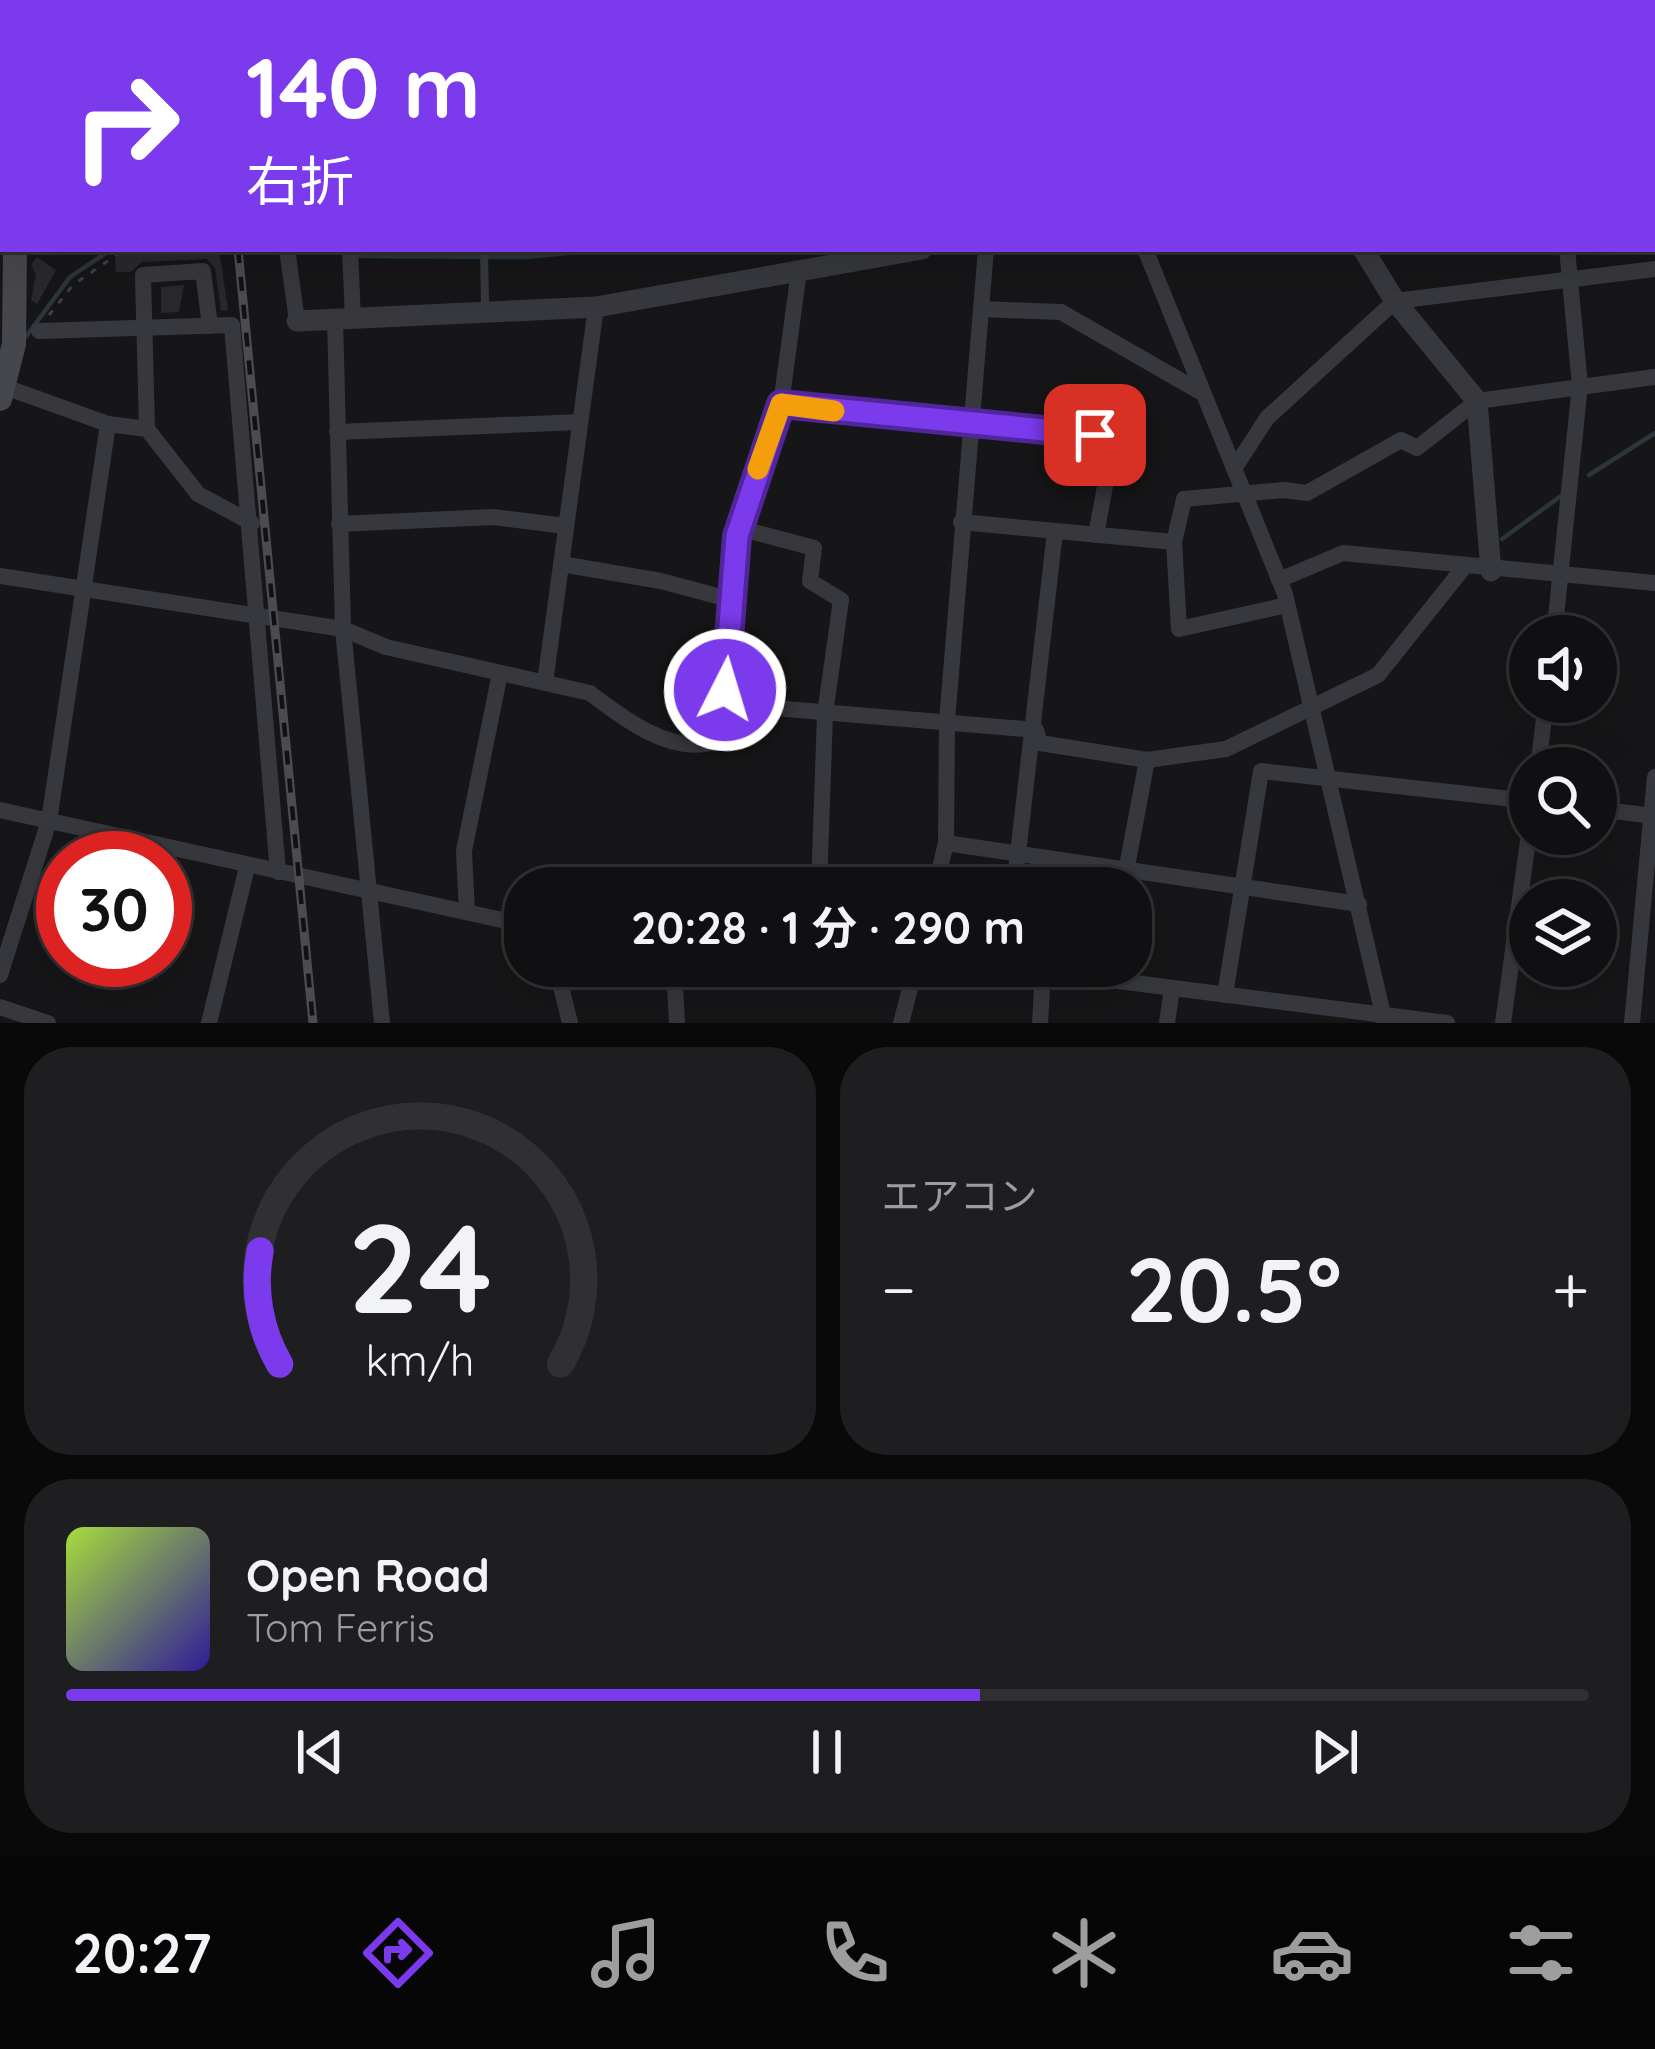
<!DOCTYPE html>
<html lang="ja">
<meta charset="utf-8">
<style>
body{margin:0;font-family:Quicksand,"Noto Sans JP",sans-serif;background:#1e1e20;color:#f1f3f6;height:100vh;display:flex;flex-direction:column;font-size:45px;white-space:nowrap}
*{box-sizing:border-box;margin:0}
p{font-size:39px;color:#9c9d9f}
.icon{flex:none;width:66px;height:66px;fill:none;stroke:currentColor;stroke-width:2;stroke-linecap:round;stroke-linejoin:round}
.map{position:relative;height:1023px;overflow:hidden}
.drawer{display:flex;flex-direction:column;gap:24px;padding:24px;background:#09090a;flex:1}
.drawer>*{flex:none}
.guide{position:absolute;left:0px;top:0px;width:1656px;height:252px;box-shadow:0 12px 48px #0002,0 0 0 3px #303032;background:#7c3aed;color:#fff;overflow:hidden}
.fabs{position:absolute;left:1509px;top:615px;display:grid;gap:24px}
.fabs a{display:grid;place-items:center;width:108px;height:108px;border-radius:50%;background:#101012;box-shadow:0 12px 48px #0002,0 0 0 3px #303032;font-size:60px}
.speed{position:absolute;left:36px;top:831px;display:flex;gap:24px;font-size:60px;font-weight:700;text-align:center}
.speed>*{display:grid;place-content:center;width:156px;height:156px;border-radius:50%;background:#101012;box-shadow:0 12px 48px #0002,0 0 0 3px #303032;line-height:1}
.speed .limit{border:18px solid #d22;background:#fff;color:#111}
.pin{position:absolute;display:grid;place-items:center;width:102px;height:102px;color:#fff;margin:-51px;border-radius:24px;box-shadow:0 6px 18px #0006}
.me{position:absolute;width:132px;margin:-66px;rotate:5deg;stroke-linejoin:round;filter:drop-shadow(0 0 9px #0008)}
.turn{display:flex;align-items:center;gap:42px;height:252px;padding:0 48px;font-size:54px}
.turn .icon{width:156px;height:156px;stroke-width:2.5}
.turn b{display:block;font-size:84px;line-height:102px}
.big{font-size:90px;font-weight:700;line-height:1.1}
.drawer .widget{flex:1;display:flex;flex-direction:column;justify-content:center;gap:18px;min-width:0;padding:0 42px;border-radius:48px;background:#1e1e20}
.drawer .dial{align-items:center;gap:0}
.dial svg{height:312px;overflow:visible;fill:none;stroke:#303032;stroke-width:7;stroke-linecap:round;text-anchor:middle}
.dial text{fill:#f1f3f6;stroke:none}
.song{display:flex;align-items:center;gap:36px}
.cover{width:144px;height:144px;border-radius:18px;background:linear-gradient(135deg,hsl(80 70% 55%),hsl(250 70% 35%))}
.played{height:12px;border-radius:6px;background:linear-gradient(90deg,#7c3aed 60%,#303032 60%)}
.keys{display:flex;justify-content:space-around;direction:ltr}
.heat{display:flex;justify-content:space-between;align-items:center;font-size:66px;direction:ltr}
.drawer .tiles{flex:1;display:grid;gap:24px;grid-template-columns:1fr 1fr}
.widget:last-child{grid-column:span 2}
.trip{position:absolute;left:504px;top:867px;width:648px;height:120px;border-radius:48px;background:#101012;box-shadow:0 12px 48px #0002,0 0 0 3px #303032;font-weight:700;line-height:120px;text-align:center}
.tab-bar{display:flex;height:192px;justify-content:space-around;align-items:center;background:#060607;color:#9c9d9f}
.tab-bar .icon{width:84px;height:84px}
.tab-bar .active{color:#7c3aed}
.tab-bar b{font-size:54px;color:#f1f3f6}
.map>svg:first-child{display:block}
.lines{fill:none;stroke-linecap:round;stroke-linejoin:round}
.stream{stroke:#2c353c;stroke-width:4.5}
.building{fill:#29292c}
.path{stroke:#3d3f44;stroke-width:3;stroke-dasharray:6 9;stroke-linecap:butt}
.service{stroke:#37383d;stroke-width:8}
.minor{stroke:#37383d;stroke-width:16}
.tertiary{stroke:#37383d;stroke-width:21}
.secondary{stroke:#45474d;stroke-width:24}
.motorway{stroke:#63666e;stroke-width:30}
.rail-casing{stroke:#4a4c52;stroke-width:9}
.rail{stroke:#111113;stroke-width:4.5;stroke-dasharray:14;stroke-linecap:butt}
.route-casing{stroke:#51269a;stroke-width:30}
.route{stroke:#7c3aed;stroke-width:21}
.slow{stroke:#f59e0b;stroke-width:21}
</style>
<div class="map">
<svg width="1655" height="1023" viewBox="0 0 1655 1023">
<rect width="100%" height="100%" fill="#161618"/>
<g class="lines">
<g class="stream">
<polyline points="324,3 330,0"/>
<polyline points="1201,3 1202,0"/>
<polyline points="360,256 527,257 606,249"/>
<polyline points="25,338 70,277 112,249"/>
<polyline points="1589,475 1655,433"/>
<polyline points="1502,539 1565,493"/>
</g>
</g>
<g class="building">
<polygon points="141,249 219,249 228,310 221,311 215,268 207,259 142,262 131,272 116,272 115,256"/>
<polygon points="37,257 56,270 37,304 31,300 36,274 31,265"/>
<polygon points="184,285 179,312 161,313 161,287"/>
</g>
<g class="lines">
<g class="path">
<polyline points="985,3 985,0"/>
<polyline points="49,315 73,285 125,249"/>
</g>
<g class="service">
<polyline points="421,249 443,249"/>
<polyline points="484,249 485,307"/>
<polyline points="351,253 376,249"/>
</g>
<g class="minor">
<polyline points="1067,0 1068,3"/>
<polyline points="1540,0 1541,3"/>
<polyline points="17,3 17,0"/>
<polyline points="151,3 152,0"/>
<polyline points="176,3 177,0"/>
<polyline points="492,3 493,0"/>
<polyline points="569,3 570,0"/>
<polyline points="728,3 728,0"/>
<polyline points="875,3 876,0"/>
<polyline points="1190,3 1192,0"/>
<polyline points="0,90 3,89"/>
<polyline points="0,199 3,198"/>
<polyline points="287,249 297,321"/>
<polyline points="350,249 353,319"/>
<polyline points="1145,249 1285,594 1385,1023"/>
<polyline points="799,271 781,404 737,536 726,704 1036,730 1040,743 1147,760 1226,749 1378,675 1465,566"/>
<polyline points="981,309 1061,312 1204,394"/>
<polyline points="335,320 343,629 382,1023"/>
<polyline points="39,331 232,325 278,872"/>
<polyline points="5,387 108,424 147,429 198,494 252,523"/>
<polyline points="781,404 1095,435 1113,443 1096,535"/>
<polyline points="147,429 143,275 203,271 210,326"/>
<polyline points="337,432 580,422"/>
<polyline points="1234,469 1267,418 1395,301 1655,269"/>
<polyline points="961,522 1174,542"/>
<polyline points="339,524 493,517 566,526"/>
<polyline points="739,528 814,548 810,581 841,600 825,714 819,888"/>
<polyline points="561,564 661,581 732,600"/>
<path d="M0,576L343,629L386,647L590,693C623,718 668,753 711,743L726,704"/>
<polyline points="1279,580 1343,553 1655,583"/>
<polyline points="1287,605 1179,629 1174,542 1184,499 1284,490 1307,493 1401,440 1417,448 1477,401 1655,377"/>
<polyline points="1554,636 1580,385 1567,249"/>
<polyline points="545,683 596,307"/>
<polyline points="1538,768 1546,702"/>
<polyline points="1596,809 1655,816"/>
<polyline points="0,810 525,925"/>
<polyline points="946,843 1359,904"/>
<polyline points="935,888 946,843 947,721 986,249"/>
<polyline points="1014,888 1055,532"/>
<polyline points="1123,888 1147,760"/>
<polyline points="467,912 464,851 500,673"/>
<polyline points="556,966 570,1023"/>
<polyline points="674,966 677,1023"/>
<polyline points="1001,966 1447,1023"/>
<polyline points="0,975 49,821 108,424"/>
<polyline points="1225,995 1261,771 1530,801"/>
<polyline points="0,1007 48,1023"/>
<polyline points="209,1023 247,867"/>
<polyline points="901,1023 916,966"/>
<polyline points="1040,1023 1043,973"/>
<polyline points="1167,1023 1172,988"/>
<polyline points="1503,1023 1530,826"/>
<polyline points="1632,1023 1655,777"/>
</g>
<g class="tertiary">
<polyline points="1337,0 1337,3"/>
<polyline points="345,3 350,0"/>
<polyline points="1653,151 1655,151"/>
<polyline points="1363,249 1395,301 1477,401 1491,571"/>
<polyline points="297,321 596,307 922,249"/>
</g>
<g class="secondary">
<polyline points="267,0 269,3"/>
<polyline points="0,164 3,163"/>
<polyline points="0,399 14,344 15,249"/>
</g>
<g class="motorway">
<polyline points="227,3 232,0"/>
<polyline points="289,3 294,0"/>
<polyline points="0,110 3,109"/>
<polyline points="0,144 3,143"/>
</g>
<defs>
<g id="rail">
<polyline points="208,0 208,3"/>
<polyline points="238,249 313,1023"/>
</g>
</defs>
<use href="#rail" class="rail-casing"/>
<use href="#rail" class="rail"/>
</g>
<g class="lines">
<defs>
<polyline id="route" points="725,690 737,536 781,404 1095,435"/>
</defs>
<use href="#route" class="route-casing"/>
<use href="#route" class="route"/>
<polyline class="slow" points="758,469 781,404 834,411"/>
</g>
</svg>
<div class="fabs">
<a><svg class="icon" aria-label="sound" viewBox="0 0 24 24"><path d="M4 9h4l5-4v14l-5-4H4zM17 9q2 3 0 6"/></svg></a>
<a><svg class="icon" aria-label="search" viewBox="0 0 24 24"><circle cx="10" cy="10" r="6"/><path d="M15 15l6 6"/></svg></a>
<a><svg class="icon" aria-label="layers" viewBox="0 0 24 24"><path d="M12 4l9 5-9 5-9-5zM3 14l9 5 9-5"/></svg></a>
</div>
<div class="speed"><div class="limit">30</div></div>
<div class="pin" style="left:1095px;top:435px;background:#d93025"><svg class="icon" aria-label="arrive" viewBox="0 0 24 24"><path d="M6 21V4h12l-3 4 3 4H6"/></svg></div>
<svg class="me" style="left:725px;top:690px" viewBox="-20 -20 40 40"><circle r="17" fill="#7c3aed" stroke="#fff" stroke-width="3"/><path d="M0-11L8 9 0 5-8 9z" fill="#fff"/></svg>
<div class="trip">20:28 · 1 分 · 290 m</div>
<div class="guide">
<div class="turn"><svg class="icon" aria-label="right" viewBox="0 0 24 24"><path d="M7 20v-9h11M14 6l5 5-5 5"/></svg><div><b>140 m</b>右折</div></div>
</div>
</div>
<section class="drawer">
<div class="tiles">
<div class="widget dial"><svg viewBox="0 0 100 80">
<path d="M14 69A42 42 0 1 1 86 69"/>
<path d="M14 69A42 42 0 0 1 9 40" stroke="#7c3aed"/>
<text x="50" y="56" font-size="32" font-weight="700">24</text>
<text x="50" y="72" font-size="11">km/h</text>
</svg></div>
<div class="widget"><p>エアコン</p>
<div class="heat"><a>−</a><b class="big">20.5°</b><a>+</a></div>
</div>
<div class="widget">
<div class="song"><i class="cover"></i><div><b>Open Road</b><p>Tom Ferris</p></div></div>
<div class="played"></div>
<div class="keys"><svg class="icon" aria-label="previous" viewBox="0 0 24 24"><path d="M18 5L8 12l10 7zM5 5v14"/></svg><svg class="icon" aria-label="pause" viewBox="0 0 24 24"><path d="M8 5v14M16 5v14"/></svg><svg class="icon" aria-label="next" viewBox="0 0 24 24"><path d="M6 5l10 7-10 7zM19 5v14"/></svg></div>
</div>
</div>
</section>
<nav class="tab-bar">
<b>20:27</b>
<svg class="icon active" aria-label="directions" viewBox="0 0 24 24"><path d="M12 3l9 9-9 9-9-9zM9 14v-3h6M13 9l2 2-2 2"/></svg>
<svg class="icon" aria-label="music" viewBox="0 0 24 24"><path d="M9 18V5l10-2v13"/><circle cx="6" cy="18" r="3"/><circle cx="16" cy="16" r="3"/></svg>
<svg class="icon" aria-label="phone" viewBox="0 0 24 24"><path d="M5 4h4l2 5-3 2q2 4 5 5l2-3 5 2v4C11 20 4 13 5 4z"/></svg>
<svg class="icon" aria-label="climate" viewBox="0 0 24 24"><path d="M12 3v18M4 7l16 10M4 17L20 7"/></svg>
<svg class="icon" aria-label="car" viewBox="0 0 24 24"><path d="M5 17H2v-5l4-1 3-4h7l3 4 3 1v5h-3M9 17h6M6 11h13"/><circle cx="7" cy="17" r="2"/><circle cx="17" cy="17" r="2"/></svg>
<svg class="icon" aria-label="filters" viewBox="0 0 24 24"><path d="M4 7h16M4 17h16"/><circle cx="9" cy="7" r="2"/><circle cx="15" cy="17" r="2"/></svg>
</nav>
